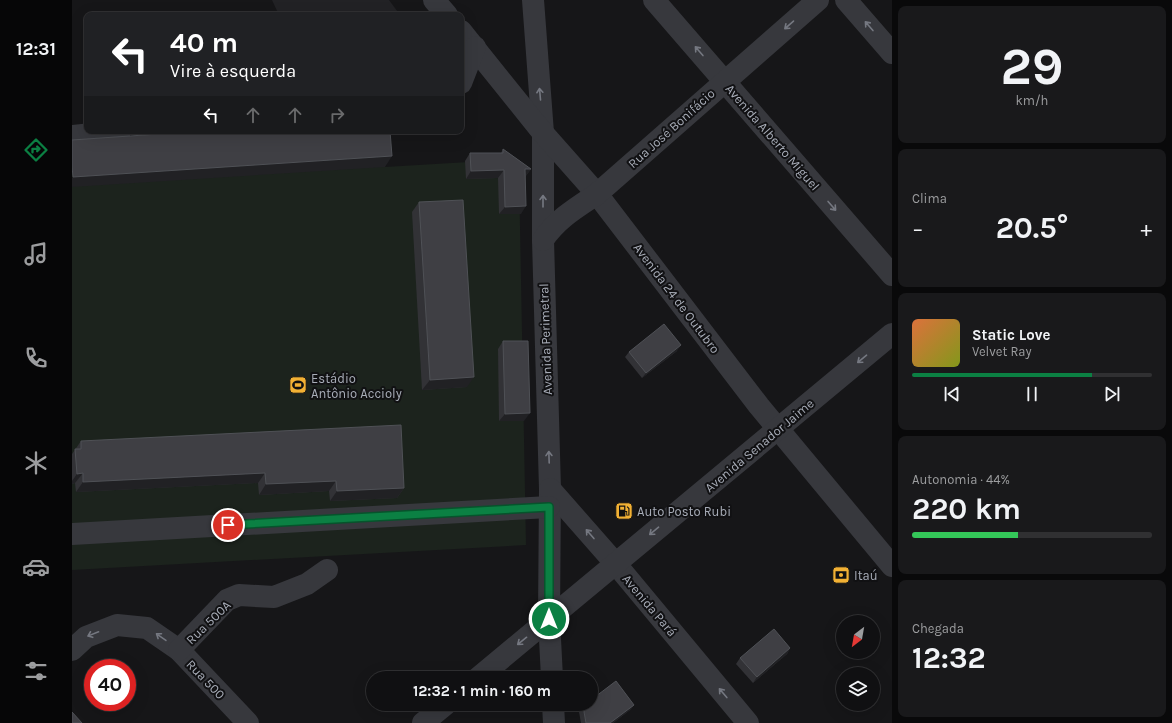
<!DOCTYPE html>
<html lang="pt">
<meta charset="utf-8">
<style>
body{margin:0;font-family:Karla,sans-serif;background:#19191b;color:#f1f3f6;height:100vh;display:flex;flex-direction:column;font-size:15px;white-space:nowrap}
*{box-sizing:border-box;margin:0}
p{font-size:13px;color:#9c9d9f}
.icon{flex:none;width:22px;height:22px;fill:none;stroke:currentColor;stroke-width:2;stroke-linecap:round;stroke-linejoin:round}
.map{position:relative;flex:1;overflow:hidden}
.sheet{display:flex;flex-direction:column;gap:6px;padding:6px;background:#09090a;width:280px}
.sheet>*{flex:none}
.guide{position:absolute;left:12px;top:12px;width:380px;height:122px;border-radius:8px;box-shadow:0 4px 16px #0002,0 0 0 1px #303032;background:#202124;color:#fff;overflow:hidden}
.needle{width:26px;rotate:211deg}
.fabs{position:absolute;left:764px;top:615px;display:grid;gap:8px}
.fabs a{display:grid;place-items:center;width:44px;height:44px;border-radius:50%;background:#101012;box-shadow:0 4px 16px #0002,0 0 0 1px #303032;font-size:20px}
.speed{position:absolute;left:12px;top:659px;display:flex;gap:8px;font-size:20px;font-weight:700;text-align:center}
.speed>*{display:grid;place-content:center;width:52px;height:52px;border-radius:50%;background:#101012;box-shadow:0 4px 16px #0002,0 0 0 1px #303032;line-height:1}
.speed .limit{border:6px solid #d22;background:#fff;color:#111}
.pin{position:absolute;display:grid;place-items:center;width:34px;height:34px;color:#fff;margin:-17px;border:2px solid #fff;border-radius:50%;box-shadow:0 1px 4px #0007}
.me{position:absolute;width:44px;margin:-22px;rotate:0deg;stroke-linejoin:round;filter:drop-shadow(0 0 3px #0008)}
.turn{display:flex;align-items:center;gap:14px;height:84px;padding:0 20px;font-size:18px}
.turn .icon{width:52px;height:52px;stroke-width:2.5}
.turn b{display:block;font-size:28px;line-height:34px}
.lanes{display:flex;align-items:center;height:38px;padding:0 20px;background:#0003;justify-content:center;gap:20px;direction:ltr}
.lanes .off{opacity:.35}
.big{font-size:30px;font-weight:700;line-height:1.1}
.sheet .card{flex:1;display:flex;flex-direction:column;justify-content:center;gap:6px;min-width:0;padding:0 14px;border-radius:8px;background:#19191b}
.sheet .dial{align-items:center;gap:0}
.dial b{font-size:52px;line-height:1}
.song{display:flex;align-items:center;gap:12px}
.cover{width:48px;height:48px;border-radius:6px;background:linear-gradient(135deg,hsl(20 70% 55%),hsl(70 70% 35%))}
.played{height:4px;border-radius:2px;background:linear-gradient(90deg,#0b8043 75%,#303032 75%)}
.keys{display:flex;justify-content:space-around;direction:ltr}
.heat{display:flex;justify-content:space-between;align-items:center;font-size:22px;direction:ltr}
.charge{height:6px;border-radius:3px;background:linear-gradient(90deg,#34c759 44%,#303032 0)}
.trip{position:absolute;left:294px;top:671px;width:232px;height:40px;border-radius:20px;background:#101012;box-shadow:0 4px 16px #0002,0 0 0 1px #303032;font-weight:700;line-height:40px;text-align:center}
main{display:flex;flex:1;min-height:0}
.dock{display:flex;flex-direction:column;width:72px;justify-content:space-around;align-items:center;background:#060607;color:#9c9d9f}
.dock .icon{width:28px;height:28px}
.dock .selected{color:#0b8043}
.dock b{font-size:18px;color:#f1f3f6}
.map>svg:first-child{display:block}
.built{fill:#222225}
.green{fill:#1c231d}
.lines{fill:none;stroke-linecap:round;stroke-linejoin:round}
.minor{stroke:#37383d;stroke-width:22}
.wall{fill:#323236}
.shaded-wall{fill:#212124}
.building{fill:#3f3f44;stroke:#4f5156}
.oneway{stroke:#757881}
.route-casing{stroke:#07532c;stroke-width:10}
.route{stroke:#0b8043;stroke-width:7}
.labels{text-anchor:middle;stroke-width:4;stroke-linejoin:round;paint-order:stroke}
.street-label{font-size:13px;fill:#a8adb8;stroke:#111113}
.poi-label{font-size:13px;fill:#a8adb8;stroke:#111113;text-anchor:start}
</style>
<main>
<nav class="dock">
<b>12:31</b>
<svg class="icon selected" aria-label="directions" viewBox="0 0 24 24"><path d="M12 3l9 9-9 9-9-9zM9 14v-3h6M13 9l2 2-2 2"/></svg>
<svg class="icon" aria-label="music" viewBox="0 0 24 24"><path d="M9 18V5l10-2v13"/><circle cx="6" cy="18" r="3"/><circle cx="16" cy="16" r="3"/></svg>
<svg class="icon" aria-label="phone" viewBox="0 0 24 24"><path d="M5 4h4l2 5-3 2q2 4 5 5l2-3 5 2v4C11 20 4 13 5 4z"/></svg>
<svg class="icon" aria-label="climate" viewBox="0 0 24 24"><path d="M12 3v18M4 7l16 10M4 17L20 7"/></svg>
<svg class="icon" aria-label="car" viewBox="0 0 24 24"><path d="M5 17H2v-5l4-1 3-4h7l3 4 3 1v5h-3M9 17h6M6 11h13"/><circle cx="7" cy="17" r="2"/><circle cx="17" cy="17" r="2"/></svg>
<svg class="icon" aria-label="filters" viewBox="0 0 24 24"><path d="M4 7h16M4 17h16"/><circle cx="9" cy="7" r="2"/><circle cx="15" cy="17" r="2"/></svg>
</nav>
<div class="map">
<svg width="820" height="723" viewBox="0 0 820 723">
<rect width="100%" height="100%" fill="#161618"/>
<polygon class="built" points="200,0 317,0 328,15 207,15"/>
<polygon class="green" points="310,131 313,167 430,160 447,173 454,545 0,570 0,149"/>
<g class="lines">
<g class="minor">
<polyline points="362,0 375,15"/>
<polyline points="461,0 471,133 471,240 478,489 477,619 480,678"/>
<polyline points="582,0 820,275"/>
<polyline points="774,0 820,53"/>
<polyline points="389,31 471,133 525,194 687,406 820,566"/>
<polyline points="389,83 403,47"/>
<polyline points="0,136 48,131"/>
<path d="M471,240C485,219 504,208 525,194L746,0"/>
<polyline points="478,489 543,563 676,723"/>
<polyline points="0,534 477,507"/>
<polyline points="0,650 14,637 45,625 75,628 107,650 176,723"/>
<polyline points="107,650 155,600 167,595 202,597 235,584 255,570"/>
<polyline points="406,678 820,334"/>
<polyline points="481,704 482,723"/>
<polyline points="351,723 374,704"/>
</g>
</g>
<g class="wall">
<polygon points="431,149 459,169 453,177 449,214 427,214 426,178 394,179 393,161 398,153 429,153"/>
<polygon points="347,202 395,387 350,390 340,212"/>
<polygon points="431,341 452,421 427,421 426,349"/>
<polygon points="605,351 570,378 553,357 557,352"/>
<polygon points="9,441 332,488 325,498 258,501 257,491 187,495 186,483 4,492 3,483 0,484 0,454"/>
<polygon points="718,648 715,654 681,683 664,664 668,658"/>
<polygon points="562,705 558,710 541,723 509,723 507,712 511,706"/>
</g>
<g class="shaded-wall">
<polygon points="320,156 313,167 0,187 0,178 1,177"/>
<polygon points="453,169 459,169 453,177"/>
<polygon points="432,170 426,178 394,179 399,171"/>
<polygon points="454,206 449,214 427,214 433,207"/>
<polygon points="609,345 605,351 570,378 574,373"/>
<polygon points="402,377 395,387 350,390 358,380"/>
<polygon points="458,413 452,421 427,421 433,414"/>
<polygon points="11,473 3,483 0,484 0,481 5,474"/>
<polygon points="193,473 186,483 4,492 11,482"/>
<polygon points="264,481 257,491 187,495 194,484"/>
<polygon points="332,488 325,498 258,501 265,491"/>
<polygon points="718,648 715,654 681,683 685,677"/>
<polygon points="562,705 558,710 541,723 538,723"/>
</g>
<g class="building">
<polygon points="130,131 318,131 320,156 1,177 0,166 0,140"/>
<polygon points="431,149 459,169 453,169 454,206 433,207 432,170 399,171 398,153 431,153"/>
<polygon points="391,200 402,377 358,380 347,202"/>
<polygon points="592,324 609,345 574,373 557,352"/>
<polygon points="431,341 456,341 458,413 433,414"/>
<polygon points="329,425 332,488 265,491 264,481 194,484 193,473 11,482 11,473 5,474 3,449 9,449 9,441"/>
<polygon points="702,629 718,648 685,677 668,658"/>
<polygon points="544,681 562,705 538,723 514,723 511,706 514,704 519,704 519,700"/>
<polygon points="0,712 10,723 0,723"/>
</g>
<defs><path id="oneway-shaft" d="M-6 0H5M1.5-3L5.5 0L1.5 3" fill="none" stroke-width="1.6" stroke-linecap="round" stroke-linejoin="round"/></defs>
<g class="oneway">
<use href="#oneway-shaft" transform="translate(717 25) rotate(139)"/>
<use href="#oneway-shaft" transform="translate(797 26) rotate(-131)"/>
<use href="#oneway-shaft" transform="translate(627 51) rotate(-131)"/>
<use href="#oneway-shaft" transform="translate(468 94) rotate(-95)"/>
<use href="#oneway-shaft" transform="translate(471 201) rotate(-90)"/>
<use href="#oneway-shaft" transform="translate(760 206) rotate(49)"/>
<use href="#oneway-shaft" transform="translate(790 359) rotate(140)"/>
<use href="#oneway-shaft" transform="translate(477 457) rotate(-92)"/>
<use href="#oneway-shaft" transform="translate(582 531) rotate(140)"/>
<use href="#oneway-shaft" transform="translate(518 534) rotate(-131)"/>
<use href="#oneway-shaft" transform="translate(21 634) rotate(158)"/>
<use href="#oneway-shaft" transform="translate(89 637) rotate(-145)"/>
<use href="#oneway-shaft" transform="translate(450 641) rotate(141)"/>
<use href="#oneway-shaft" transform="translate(651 693) rotate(-130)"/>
</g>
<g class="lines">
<defs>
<polyline id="route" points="156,525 477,507 477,619"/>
</defs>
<use href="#route" class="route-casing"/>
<use href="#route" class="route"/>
</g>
<defs>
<symbol id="stadium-square" viewBox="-11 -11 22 22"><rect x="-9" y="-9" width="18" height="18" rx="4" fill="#f2b134" stroke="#111113"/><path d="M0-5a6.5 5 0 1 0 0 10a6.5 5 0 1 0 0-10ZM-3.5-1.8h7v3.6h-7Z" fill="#111"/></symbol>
<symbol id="fuel-square" viewBox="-11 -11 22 22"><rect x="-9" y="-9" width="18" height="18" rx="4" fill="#f2b134" stroke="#111113"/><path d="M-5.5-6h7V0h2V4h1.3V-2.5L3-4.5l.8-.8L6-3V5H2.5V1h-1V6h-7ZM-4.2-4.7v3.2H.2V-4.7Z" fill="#111"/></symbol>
<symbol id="bank-square" viewBox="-11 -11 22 22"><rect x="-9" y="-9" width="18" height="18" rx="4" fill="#f2b134" stroke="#111113"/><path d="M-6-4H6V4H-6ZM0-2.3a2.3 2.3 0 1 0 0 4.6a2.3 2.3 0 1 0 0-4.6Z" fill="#111"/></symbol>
</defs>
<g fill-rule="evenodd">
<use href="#stadium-square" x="216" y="375" width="20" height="20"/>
<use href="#fuel-square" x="542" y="501" width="20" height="20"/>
<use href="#bank-square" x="759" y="565" width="20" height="20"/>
</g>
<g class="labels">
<g class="street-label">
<text transform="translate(599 128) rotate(-42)" y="5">Rua José Bonifácio</text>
<text transform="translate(701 137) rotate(49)" y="5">Avenida Alberto Miguel</text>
<text transform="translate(605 298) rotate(53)" y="5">Avenida 24 de Outubro</text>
<text transform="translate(473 339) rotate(-92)" y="5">Avenida Perimetral</text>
<text transform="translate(687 445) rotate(-40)" y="5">Avenida Senador Jaime</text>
<text transform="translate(578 605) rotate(50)" y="5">Avenida Pará</text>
<text transform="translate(136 622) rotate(-44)" y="5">Rua 500A</text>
<text transform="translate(134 679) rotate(46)" y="5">Rua 500</text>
</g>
<g class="poi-label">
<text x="239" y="383">Estádio<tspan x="239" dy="15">Antônio Accioly</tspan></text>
<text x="565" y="516">Auto Posto Rubi</text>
<text x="782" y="580">Itaú</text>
</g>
</g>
</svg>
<div class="fabs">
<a><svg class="needle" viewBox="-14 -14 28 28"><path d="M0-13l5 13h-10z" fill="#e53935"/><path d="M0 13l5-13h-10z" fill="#9c9d9f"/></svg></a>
<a><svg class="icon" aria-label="layers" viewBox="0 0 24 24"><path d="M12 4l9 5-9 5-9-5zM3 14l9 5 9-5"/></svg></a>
</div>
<div class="speed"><div class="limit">40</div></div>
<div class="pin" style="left:156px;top:525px;background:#d93025"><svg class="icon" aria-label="arrive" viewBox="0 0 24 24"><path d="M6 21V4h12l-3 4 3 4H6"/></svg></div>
<svg class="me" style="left:477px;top:619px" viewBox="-20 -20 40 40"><circle r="17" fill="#0b8043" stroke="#fff" stroke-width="3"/><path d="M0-11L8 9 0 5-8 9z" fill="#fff"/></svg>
<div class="trip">12:32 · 1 min · 160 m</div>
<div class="guide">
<div class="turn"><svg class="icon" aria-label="left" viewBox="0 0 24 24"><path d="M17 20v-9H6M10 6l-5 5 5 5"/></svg><div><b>40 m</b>Vire à esquerda</div></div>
<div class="lanes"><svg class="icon" aria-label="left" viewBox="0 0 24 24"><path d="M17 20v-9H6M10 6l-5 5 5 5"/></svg><svg class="icon off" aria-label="ahead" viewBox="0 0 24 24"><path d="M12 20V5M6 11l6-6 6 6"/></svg><svg class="icon off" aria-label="ahead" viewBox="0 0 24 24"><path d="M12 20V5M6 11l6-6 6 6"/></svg><svg class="icon off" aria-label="right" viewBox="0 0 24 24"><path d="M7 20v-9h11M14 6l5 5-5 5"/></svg></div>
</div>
</div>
<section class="sheet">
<div class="card dial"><b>29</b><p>km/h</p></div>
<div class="card"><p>Clima</p>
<div class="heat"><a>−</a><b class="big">20.5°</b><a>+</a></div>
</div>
<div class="card">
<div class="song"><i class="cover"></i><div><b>Static Love</b><p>Velvet Ray</p></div></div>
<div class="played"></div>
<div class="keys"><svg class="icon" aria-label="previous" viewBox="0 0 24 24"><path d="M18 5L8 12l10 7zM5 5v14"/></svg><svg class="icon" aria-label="pause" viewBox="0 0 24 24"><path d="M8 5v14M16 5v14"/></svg><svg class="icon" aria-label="next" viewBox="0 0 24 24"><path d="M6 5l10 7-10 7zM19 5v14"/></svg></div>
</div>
<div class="card"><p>Autonomia · 44%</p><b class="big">220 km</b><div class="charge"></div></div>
<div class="card"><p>Chegada</p><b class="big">12:32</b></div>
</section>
</main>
